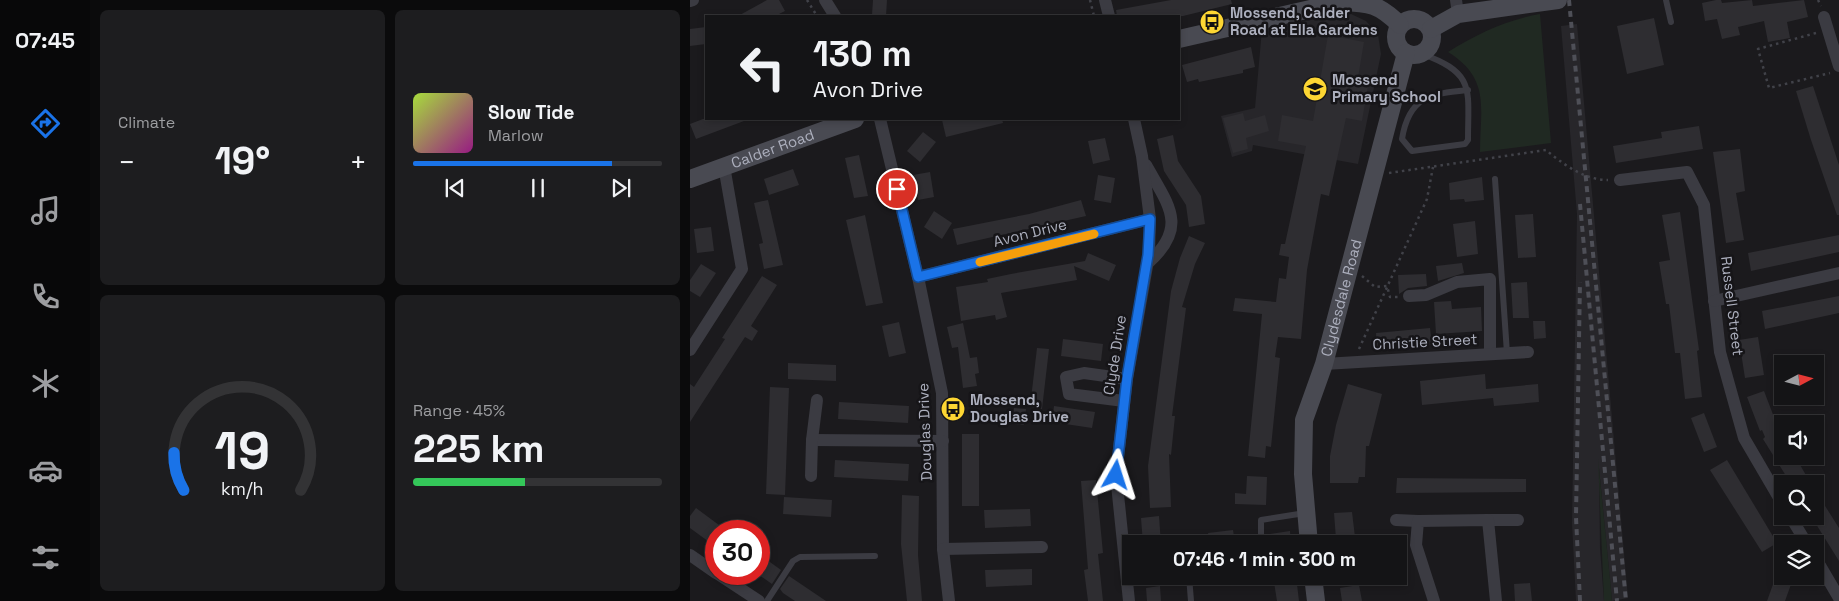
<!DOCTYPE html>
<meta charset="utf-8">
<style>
body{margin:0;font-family:"Space Grotesk",sans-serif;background:#1d1d1f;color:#f1f3f6;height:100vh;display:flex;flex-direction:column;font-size:19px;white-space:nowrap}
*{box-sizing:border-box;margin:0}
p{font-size:16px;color:#9d9ea1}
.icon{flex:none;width:28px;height:28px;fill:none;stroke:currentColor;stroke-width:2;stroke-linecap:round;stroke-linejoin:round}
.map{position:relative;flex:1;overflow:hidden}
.details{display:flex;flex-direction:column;gap:10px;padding:10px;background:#0b0b0c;width:600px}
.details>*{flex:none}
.guide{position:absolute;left:15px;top:15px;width:475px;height:105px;border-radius:0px;box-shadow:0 2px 8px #0003,0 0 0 1px #333335;background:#141416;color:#f1f3f6;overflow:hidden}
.needle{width:32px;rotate:83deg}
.tools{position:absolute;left:1084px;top:355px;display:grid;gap:10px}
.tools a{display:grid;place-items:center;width:50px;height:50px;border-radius:0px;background:#141416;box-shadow:0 2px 8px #0003,0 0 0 1px #333335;font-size:25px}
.speed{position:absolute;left:15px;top:520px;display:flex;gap:10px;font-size:25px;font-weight:700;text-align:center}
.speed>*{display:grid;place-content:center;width:65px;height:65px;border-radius:50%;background:#141416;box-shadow:0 2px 8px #0003,0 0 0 1px #333335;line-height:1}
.speed .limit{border:8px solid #d22;background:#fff;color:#111}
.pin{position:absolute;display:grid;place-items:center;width:42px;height:42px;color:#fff;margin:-21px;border:2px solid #fff;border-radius:50%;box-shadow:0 1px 5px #0007}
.me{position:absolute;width:55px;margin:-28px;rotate:6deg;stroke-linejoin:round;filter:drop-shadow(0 0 4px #0008)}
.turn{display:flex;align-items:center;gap:18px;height:105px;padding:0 25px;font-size:22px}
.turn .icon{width:65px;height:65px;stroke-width:2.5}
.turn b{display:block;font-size:35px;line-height:42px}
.big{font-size:38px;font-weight:800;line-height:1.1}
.details .widget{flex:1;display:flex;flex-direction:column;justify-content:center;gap:8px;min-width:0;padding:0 18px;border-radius:8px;background:#1d1d1f}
.details .dial{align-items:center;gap:0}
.dial svg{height:130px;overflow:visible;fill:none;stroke:#333335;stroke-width:7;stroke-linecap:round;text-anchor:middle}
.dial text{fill:#f1f3f6;stroke:none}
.song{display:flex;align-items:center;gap:15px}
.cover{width:60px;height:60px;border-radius:8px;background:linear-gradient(135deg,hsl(80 70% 55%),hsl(310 70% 35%))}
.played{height:5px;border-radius:2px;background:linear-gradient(90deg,#1a73e8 80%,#333335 80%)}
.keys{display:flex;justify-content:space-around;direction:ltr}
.heat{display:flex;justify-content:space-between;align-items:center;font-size:28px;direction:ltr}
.charge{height:8px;border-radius:4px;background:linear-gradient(90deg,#34c759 45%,#333335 0)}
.details .tiles{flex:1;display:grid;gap:10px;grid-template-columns:repeat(2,1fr)}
.trip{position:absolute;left:432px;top:535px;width:285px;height:50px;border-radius:0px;background:#141416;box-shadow:0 2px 8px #0003,0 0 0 1px #333335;font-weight:800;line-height:50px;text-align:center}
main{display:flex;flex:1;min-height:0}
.dock{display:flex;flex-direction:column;width:90px;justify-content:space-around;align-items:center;background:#080809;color:#9d9ea1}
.dock .icon{width:35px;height:35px}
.dock .active{color:#1a73e8}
.dock b{font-size:22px;color:#f1f3f6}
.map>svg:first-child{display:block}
.built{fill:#27262a}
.green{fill:#202922}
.building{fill:#2e2d31}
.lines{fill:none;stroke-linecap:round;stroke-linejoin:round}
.path{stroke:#414249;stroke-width:2.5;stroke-dasharray:2.5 4;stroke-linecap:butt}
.lane{stroke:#3b3b42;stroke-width:6}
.street{stroke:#3b3b42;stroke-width:12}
.secondary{stroke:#494a52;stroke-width:18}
.rail{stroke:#4e4f57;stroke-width:4;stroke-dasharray:6 5;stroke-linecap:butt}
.route-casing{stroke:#114b97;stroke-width:12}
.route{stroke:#1a73e8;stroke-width:9}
.slow{stroke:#f59e0b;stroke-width:9}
.labels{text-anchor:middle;stroke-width:5;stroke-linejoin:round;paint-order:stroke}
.poi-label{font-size:15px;font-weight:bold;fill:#acafbd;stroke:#161518;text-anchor:start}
.street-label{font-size:15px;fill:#acafbd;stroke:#161518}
</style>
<main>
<nav class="dock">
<b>07:45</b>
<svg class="icon active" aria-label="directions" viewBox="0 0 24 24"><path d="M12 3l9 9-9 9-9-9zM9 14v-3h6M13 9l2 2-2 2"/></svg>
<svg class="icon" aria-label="music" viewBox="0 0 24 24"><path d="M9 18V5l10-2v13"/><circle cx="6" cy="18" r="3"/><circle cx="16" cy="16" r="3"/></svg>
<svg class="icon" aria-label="phone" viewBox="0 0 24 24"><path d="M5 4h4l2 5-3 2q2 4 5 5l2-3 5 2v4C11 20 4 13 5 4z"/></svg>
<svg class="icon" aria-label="climate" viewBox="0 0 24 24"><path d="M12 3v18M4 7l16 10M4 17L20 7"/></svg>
<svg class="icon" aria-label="car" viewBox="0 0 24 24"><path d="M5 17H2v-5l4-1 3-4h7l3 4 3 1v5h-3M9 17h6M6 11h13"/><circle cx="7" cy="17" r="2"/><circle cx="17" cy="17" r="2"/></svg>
<svg class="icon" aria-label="filters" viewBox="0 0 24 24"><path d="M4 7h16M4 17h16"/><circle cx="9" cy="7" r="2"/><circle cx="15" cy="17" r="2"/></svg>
</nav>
<section class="details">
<div class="tiles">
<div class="widget"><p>Climate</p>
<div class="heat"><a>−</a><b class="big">19°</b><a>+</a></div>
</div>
<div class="widget">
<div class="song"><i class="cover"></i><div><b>Slow Tide</b><p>Marlow</p></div></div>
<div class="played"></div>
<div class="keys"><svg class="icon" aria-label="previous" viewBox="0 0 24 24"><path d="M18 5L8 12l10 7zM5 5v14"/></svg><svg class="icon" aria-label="pause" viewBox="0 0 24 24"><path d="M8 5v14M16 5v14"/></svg><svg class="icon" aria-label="next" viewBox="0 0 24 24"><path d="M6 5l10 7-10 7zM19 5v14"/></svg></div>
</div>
<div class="widget dial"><svg viewBox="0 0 100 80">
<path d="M14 69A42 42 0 1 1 86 69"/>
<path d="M14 69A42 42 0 0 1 8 46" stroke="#1a73e8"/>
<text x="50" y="56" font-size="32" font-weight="700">19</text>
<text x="50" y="72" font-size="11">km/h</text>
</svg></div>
<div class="widget"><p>Range · 45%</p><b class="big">225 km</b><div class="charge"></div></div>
</div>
</section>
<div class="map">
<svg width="1149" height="601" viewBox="0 0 1149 601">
<rect width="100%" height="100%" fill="#1b1a1d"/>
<g class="built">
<polygon points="661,14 676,21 688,35 691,54 668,164 563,145 562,151 542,157 531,116 565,108 572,29 646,15"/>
<polygon points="887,24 938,598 922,601 909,468 910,548 914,601 886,601 882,523 887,214 871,26"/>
</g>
<g class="green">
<path d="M850,14L861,143L790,152C790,108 801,79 758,52C787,34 816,20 850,14Z"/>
<polygon points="908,459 921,589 922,601 914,601"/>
</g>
<g class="building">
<polygon points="77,0 89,0 95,11 85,16 48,16"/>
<polygon points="183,0 197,0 196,16 182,15"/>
<polygon points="481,0 541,0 542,4 493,16 427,16 426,10"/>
<polygon points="1026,0 1031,0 1032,3 1062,0 1063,6 1114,0 1118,17 1097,22 1100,38 1078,42 1074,21 1048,27 1050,35 1032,39 1027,19 1015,21 1012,3"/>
<polygon points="964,18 974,65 937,74 927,26"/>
<polygon points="16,27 16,44 0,46 0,29"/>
<polygon points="638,35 674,42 668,78 679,80 672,121 656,118 639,196 631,194 617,270 611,339 588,337 585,357 590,358 581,447 576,446 575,458 558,456 572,314 543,311 545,298 586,302 589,278 596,279 599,257 589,255 591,244 595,244 616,146 588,141 592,115 623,121"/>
<polygon points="561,47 565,67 553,70 553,73 509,82 508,79 497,82 492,65"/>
<polygon points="1123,86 1149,165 1149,215 1147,215 1121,140 1106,91"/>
<polygon points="553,113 555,121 575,115 579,131 556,138 558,149 543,153 533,118"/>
<polygon points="13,119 54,119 54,121 6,139 0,124"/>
<polygon points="258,119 312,119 313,123 256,137 252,120"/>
<polygon points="1009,126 1013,149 926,163 923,146 972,138 971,132"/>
<polygon points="233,132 246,142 230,162 217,151"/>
<polygon points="483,135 488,161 511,196 515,224 499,227 496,205 474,171 467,139"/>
<polygon points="415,138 420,160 403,164 398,141"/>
<polygon points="1050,149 1055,191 1046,193 1054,240 1036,243 1023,152"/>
<polygon points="169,155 178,196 164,198 155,158"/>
<polygon points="103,169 109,185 79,195 74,179"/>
<polygon points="240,172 244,197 228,200 223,175"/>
<polygon points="408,175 425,178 421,203 404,200"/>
<polygon points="792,177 794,200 775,202 774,199 760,200 759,183"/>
<polygon points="78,200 93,265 74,269 69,244 73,243 64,203"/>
<polygon points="391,200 396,216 267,245 263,229 339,214"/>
<polygon points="244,211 262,223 252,239 234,227"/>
<polygon points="990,212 1009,350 1007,351 1012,397 995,399 990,353 985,353 979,304 976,304 969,262 980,260 972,215"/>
<polygon points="843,214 846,257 828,258 825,215"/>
<polygon points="175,215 193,303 176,306 156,220"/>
<polygon points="785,221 788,254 767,257 763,224"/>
<polygon points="21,227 24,251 7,253 4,229"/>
<polygon points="1149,235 1149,252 1061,271 1058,253"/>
<polygon points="499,236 515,243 505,264 492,307 496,308 482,416 485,416 481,455 479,454 481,507 460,508 458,466 481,291 490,258"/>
<polygon points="398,253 426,265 419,281 384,266 387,280 311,293 317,317 306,320 305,315 271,321 266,287 298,282 297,279 321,274 395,261"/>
<polygon points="772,263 774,273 748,281 746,266"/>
<polygon points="11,264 26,273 10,297 0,291 0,280"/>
<polygon points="736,274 737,286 718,288 709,294 708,275"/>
<polygon points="72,276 87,285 61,326 68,331 62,341 55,337 0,422 0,384 4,387 35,339 32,338"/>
<polygon points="837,282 839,318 823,318 821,283"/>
<polygon points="1149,296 1149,313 1075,329 1072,311"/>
<polygon points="761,301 762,309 791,307 792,331 746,334 744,302"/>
<polygon points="843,321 855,321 856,338 844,339"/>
<polygon points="209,322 216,353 199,357 192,326"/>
<polygon points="273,323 280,358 287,357 289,373 285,374 287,386 273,388 268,347 262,348 257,327"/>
<polygon points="740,328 742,345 687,349 686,333"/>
<polygon points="1068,337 1074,375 1055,378 1049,340"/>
<polygon points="373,339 413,344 411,361 371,356"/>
<polygon points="347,348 359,349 352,409 340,407"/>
<polygon points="98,363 146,365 146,381 98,379"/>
<polygon points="795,374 796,389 848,384 849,402 804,406 803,398 732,405 730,381"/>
<polygon points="658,384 692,394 679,446 676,446 675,477 669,477 668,483 640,483 640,456 646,425"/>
<polygon points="80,387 99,388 95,495 76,494"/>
<polygon points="1074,391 1092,438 1092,456 1105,456 1121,484 1101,484 1073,439 1075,437 1072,430 1070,431 1057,397"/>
<polygon points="149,402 219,406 218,423 148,419"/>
<polygon points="364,406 405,412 402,428 362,422"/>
<polygon points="324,408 336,409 334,425 322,424"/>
<polygon points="1014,413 1027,447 1014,452 1001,418"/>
<rect x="272" y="434" width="17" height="72"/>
<polygon points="145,460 219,464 218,481 144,477"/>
<polygon points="1037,460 1087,543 1072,552 1020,470"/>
<polygon points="557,476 577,477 576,505 545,504 545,493 556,494"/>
<polygon points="707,478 836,479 836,492 706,493"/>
<polygon points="406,480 413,553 408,554 413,601 398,601 394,570 398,569 391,481"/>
<polygon points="1125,490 1149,528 1149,561 1121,516 1125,516"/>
<polygon points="212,495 229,496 228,555 232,601 217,601 211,544"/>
<polygon points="94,497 142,500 141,517 93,514"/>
<polygon points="6,508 37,531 26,531 26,547 0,528 0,516"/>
<polygon points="340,509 341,526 295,528 294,510"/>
<polygon points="662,512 665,537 646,539 644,513"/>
<polygon points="469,516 471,544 453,544 451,518"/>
<polygon points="543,530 545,544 520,544 518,533"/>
<polygon points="600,531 601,544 581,544 580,534"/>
<polygon points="69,554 91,570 82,584 69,575"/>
<polygon points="342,569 342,585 296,587 295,570"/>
<polygon points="99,576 136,601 105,601 93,593 90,589"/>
<polygon points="583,576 606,576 609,601 587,601"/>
<polygon points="1086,576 1104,576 1095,601 1077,601"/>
<polygon points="840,583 842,601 825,601 824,584"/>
<polygon points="669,585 672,601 652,601 650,588"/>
<polygon points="470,586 471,601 457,601 456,588"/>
</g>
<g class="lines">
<g class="path">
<polyline points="117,0 127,16"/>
<polyline points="400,0 404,16"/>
<polyline points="1128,0 1131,6"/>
<polyline points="1126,33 1068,49 1079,88 1140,73"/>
<path d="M699,173L856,150C873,164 894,180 918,180"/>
<polyline points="672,276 685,287 697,286 700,297 708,297"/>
<polyline points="669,349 737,199 743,167"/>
</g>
<g class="lane">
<polyline points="976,0 981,22"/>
<path d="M732,54C786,73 778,90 778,140L775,144L722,151L712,139C719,96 740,94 778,90"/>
<polyline points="805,179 817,353"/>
<polyline points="571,544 571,520 615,513"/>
<polyline points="499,576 501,601"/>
<polyline points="77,601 103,561 110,557 185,556"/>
</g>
<g class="street">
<polyline points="135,0 145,16"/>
<polyline points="415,0 419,16"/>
<polyline points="766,0 768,14"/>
<polyline points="0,1 3,0"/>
<polyline points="1134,17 1149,66"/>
<polyline points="190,119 228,277 252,393 253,549 259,601"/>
<path d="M456,165C479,206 499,227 457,264"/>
<polyline points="930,180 997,172 1014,205 1030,352 1054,438 1092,503"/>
<polyline points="228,277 460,219"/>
<polyline points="719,296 736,295 767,282 800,279 800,354"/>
<polyline points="1024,301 1149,273"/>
<polyline points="0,350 52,269 34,166"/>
<polyline points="634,364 838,352"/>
<polyline points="434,401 379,394 376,377 394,373 437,379"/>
<polyline points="122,440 253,441"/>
<polyline points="121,476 122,440 127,400"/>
<polyline points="1100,516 1117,544"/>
<polyline points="706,520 728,521"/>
<polyline points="798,520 828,520"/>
<polyline points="253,549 352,547"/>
<polyline points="0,555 26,573"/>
<polyline points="1125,557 1149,598"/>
<polyline points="28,574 69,601"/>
<polyline points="439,601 426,475 437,379 459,255 460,219 452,156 444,119"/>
<polyline points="744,601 726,545 728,521 798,520 806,601"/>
</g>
<g class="secondary">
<circle cx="724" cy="37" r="18"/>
<polyline points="741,29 768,14 868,0"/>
<path d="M489,39L651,2C680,3 689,4 710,25"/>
<path id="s1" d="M0,179L165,119"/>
<path id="s2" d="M619,544L613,474L614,420L634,364L716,53"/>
<polyline points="623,576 626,601"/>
</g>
<g class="rail">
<polyline points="879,0 936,601"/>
<polyline points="890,204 927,601"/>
<polyline points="890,601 886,517 890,282"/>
</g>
</g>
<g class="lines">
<defs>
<polyline id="route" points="207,189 228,277 460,219 458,255 437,378 426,475"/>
</defs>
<use href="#route" class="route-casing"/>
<use href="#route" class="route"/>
<polyline class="slow" points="290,262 404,234"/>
</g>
<defs>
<symbol id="bus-disc" viewBox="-11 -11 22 22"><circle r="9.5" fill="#fdd633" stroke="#161518"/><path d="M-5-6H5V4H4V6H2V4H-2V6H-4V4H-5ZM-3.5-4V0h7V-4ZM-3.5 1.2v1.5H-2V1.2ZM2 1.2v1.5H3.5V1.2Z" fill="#111"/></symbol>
<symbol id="school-disc" viewBox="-11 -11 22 22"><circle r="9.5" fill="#fdd633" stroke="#161518"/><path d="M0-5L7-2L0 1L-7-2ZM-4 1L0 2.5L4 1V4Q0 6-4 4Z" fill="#111"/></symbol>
</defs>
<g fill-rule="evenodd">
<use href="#bus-disc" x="508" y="8" width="28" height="28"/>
<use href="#school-disc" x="611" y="75" width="28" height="28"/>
<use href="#bus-disc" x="249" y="395" width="28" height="28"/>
</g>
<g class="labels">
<g class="poi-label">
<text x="540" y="18">Mossend, Calder<tspan x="540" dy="17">Road at Ella Gardens</tspan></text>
<text x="642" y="85">Mossend<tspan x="642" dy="17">Primary School</tspan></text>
<text x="280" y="405">Mossend,<tspan x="280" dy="17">Douglas Drive</tspan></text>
</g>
<g class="street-label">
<text dy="5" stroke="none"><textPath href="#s1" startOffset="88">Calder Road</textPath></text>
<text transform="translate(340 233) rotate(-14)" y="5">Avon Drive</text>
<text dy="5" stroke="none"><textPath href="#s2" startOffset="252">Clydesdale Road</textPath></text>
<text transform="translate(1042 306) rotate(83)" y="5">Russell Street</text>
<text transform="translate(735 342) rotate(-3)" y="5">Christie Street</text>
<text transform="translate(425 355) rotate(-81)" y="5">Clyde Drive</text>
<text transform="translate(235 432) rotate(-92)" y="5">Douglas Drive</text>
</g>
</g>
</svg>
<div class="tools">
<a><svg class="needle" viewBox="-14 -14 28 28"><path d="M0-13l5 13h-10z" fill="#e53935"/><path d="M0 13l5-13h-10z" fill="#9d9ea1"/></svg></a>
<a><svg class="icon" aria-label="sound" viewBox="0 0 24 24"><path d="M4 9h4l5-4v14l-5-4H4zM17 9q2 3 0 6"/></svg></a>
<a><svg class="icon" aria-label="search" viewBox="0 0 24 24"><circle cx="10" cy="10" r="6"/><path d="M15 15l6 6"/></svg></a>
<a><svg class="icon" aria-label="layers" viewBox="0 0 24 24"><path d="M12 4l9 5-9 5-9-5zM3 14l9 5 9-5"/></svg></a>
</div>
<div class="speed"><div class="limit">30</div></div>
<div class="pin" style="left:207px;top:189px;background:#d93025"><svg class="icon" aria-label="arrive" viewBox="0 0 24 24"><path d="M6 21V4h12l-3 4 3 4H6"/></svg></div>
<svg class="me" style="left:426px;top:475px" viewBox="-20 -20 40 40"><path d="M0-17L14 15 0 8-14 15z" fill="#1a73e8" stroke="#fff" stroke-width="4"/></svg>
<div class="trip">07:46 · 1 min · 300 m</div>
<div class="guide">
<div class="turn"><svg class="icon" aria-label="left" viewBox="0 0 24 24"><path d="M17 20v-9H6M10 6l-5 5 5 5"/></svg><div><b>130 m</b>Avon Drive</div></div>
</div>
</div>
</main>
